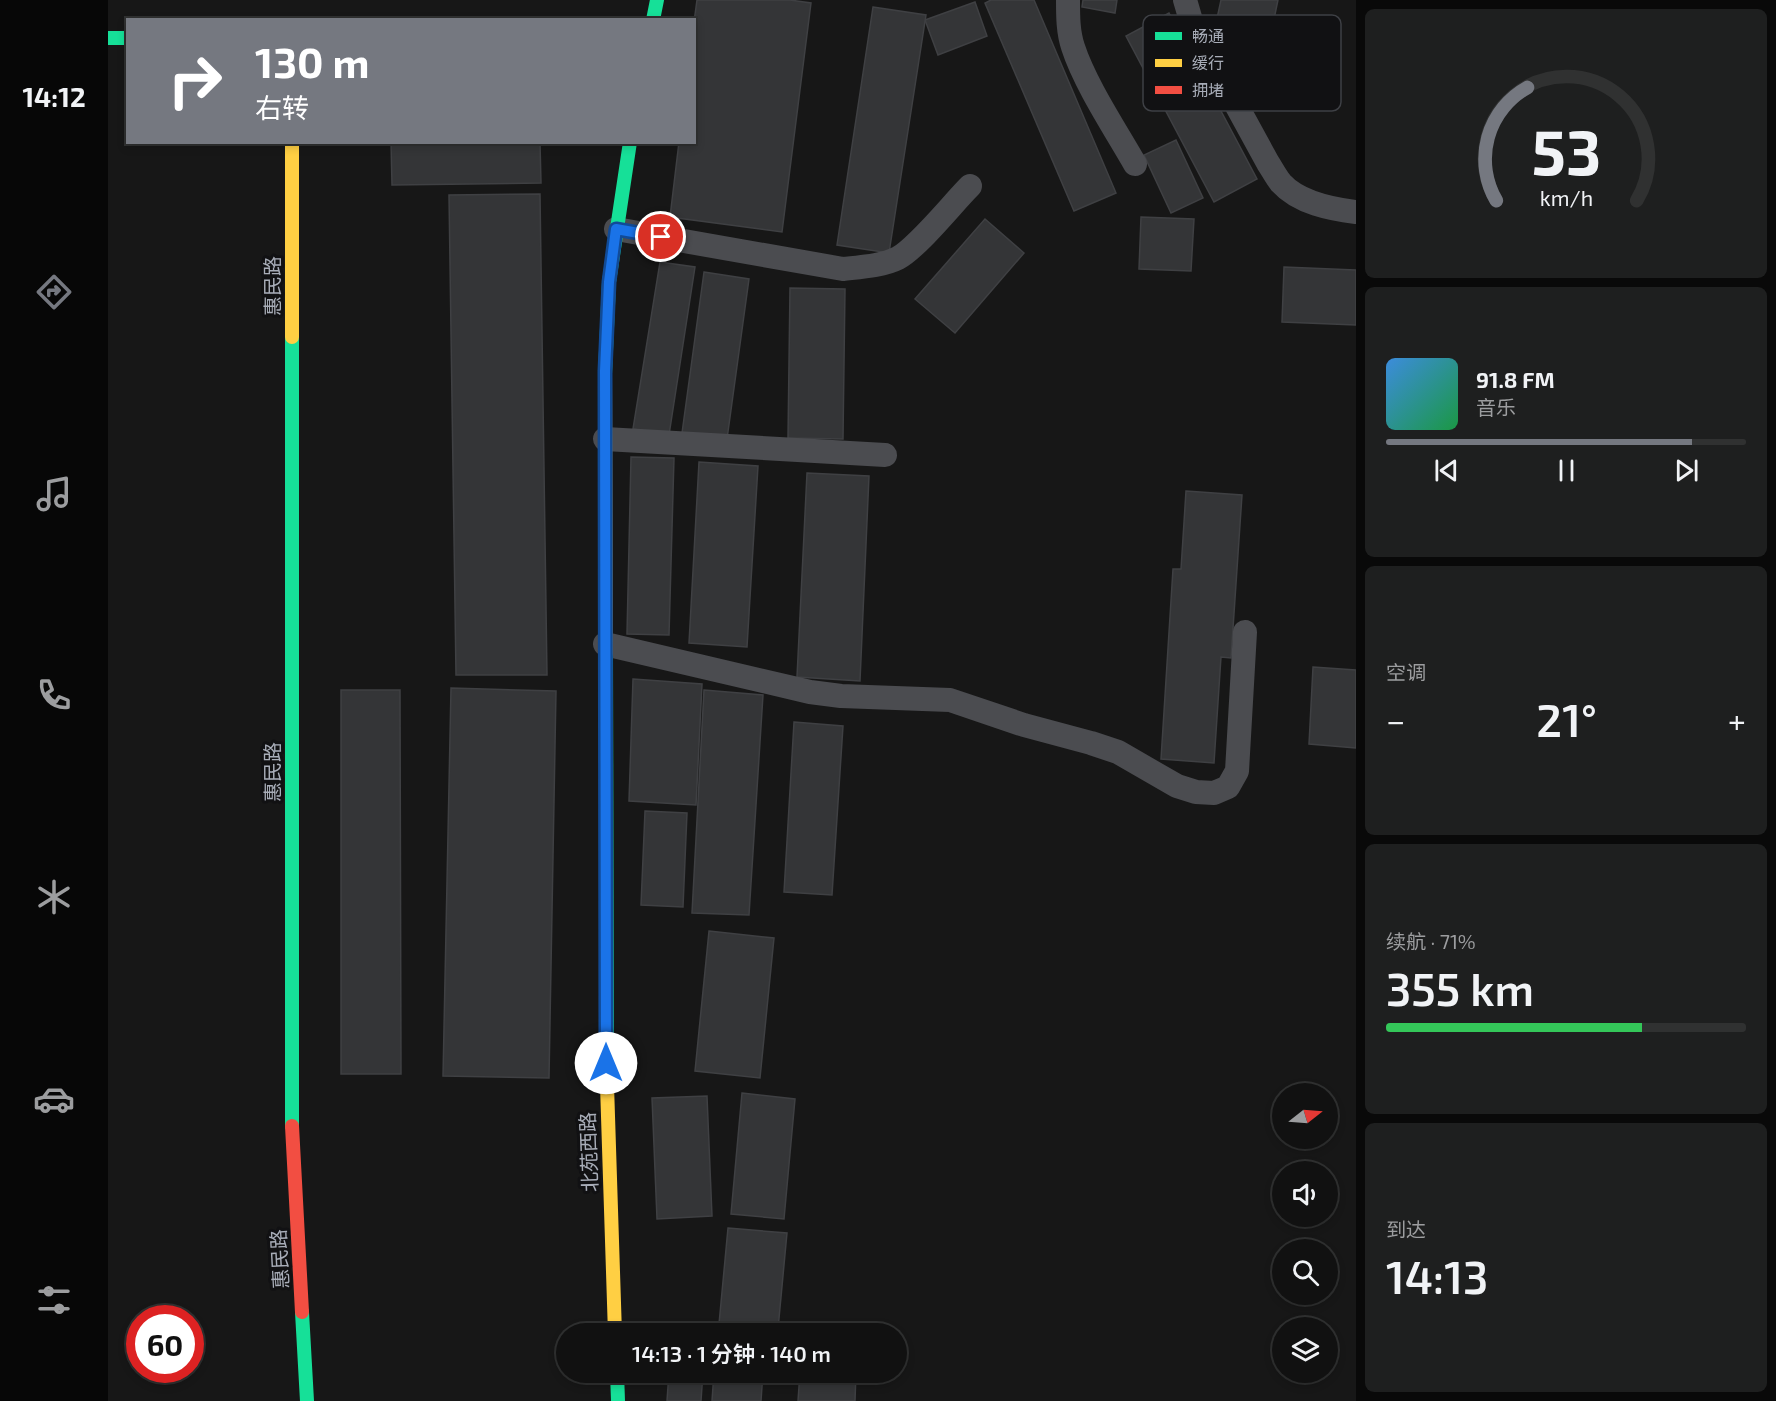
<!DOCTYPE html>
<html lang="zh">
<meta charset="utf-8">
<style>
body{margin:0;font-family:"Exo 2","Noto Sans SC",sans-serif;background:#1e1f1f;color:#f1f3f6;height:100vh;display:flex;flex-direction:column;font-size:22px;white-space:nowrap}
*{box-sizing:border-box;margin:0}
p{font-size:20px;color:#9c9d9f}
.icon{flex:none;width:33px;height:33px;fill:none;stroke:currentColor;stroke-width:2;stroke-linecap:round;stroke-linejoin:round}
.map{position:relative;flex:1;overflow:hidden}
.panel{display:flex;flex-direction:column;gap:9px;padding:9px;background:#090909;width:420px}
.panel>*{flex:none}
.top-card{position:absolute;left:18px;top:18px;width:570px;height:126px;border-radius:0px;box-shadow:0 3px 9px #0003,0 0 0 2px #303131;background:#757880;color:#fff;overflow:hidden}
.needle{width:39px;rotate:73deg}
.controls{position:absolute;left:1164px;top:1083px;display:grid;gap:12px}
.controls a{display:grid;place-items:center;width:66px;height:66px;border-radius:50%;background:#111;box-shadow:0 3px 9px #0003,0 0 0 2px #303131;font-size:30px}
.speed{position:absolute;left:18px;top:1305px;display:flex;gap:12px;font-size:30px;font-weight:700;text-align:center}
.speed>*{display:grid;place-content:center;width:78px;height:78px;border-radius:50%;background:#111;box-shadow:0 3px 9px #0003,0 0 0 2px #303131;line-height:1}
.speed .limit{border:9px solid #d22;background:#fff;color:#111}
.pin{position:absolute;display:grid;place-items:center;width:51px;height:51px;color:#fff;margin:-26px;border:3px solid #fff;border-radius:50%;box-shadow:0 2px 6px #0007}
.me{position:absolute;width:66px;margin:-33px;rotate:0deg;stroke-linejoin:round;filter:drop-shadow(0 0 4px #0008)}
.turn{display:flex;align-items:center;gap:21px;height:126px;padding:0 30px;font-size:27px}
.turn .icon{width:78px;height:78px;stroke-width:2.5}
.turn b{display:block;font-size:42px;line-height:51px}
.big{font-size:45px;font-weight:600;line-height:1.1}
.panel .card{flex:1;display:flex;flex-direction:column;justify-content:center;gap:9px;min-width:0;padding:0 21px;border-radius:9px;background:#1e1f1f}
.panel .dial{align-items:center;gap:0}
.dial svg{height:156px;overflow:visible;fill:none;stroke:#303131;stroke-width:7;stroke-linecap:round;text-anchor:middle}
.dial text{fill:#f1f3f6;stroke:none}
.song{display:flex;align-items:center;gap:18px}
.cover{width:72px;height:72px;border-radius:9px;background:linear-gradient(135deg,hsl(210 70% 55%),hsl(140 70% 35%))}
.played{height:6px;border-radius:3px;background:linear-gradient(90deg,#757880 85%,#303131 85%)}
.keys{display:flex;justify-content:space-around;direction:ltr}
.heat{display:flex;justify-content:space-between;align-items:center;font-size:33px;direction:ltr}
.charge{height:9px;border-radius:4px;background:linear-gradient(90deg,#34c759 71%,#303131 0)}
.trip{position:absolute;left:448px;top:1323px;width:351px;height:60px;border-radius:30px;background:#111;box-shadow:0 3px 9px #0003,0 0 0 2px #303131;font-weight:600;line-height:60px;text-align:center}
main{display:flex;flex:1;min-height:0}
.tabs{display:flex;flex-direction:column;width:108px;justify-content:space-around;align-items:center;background:#070707;color:#9c9d9f}
.tabs .icon{width:42px;height:42px}
.tabs .selected{color:#757880}
.tabs b{font-size:27px;color:#f1f3f6}
.map>svg:first-child{display:block}
.building{fill:#343537;stroke:#3f4043;stroke-width:1.5}
.lines{fill:none;stroke-linecap:round;stroke-linejoin:round}
.lane{stroke:#4b4c50;stroke-width:24}
.fast{stroke:#16e098;stroke-width:14}
.slow{stroke:#ffcf43;stroke-width:14}
.jam{stroke:#f24e42;stroke-width:14}
.route-casing{stroke:#114b97;stroke-width:15}
.route{stroke:#1a73e8;stroke-width:10}
.labels{text-anchor:middle;stroke-width:6;stroke-linejoin:round;paint-order:stroke}
.street-label{font-size:20px;fill:#a8adb8;stroke:#111113}
.key{fill:#111113;stroke:#3e4045;stroke-width:1.5}
.key-label{font-size:16px;fill:#a8adb8}
</style>
<main>
<nav class="tabs">
<b>14:12</b>
<svg class="icon selected" aria-label="directions" viewBox="0 0 24 24"><path d="M12 3l9 9-9 9-9-9zM9 14v-3h6M13 9l2 2-2 2"/></svg>
<svg class="icon" aria-label="music" viewBox="0 0 24 24"><path d="M9 18V5l10-2v13"/><circle cx="6" cy="18" r="3"/><circle cx="16" cy="16" r="3"/></svg>
<svg class="icon" aria-label="phone" viewBox="0 0 24 24"><path d="M5 4h4l2 5-3 2q2 4 5 5l2-3 5 2v4C11 20 4 13 5 4z"/></svg>
<svg class="icon" aria-label="climate" viewBox="0 0 24 24"><path d="M12 3v18M4 7l16 10M4 17L20 7"/></svg>
<svg class="icon" aria-label="car" viewBox="0 0 24 24"><path d="M5 17H2v-5l4-1 3-4h7l3 4 3 1v5h-3M9 17h6M6 11h13"/><circle cx="7" cy="17" r="2"/><circle cx="17" cy="17" r="2"/></svg>
<svg class="icon" aria-label="filters" viewBox="0 0 24 24"><path d="M4 7h16M4 17h16"/><circle cx="9" cy="7" r="2"/><circle cx="15" cy="17" r="2"/></svg>
</nav>
<div class="map">
<svg width="1248" height="1401" viewBox="0 0 1248 1401">
<rect width="100%" height="100%" fill="#171717"/>
<g class="building">
<polygon points="589,0 682,0 703,3 674,232 562,217 571,142 586,142 586,22"/>
<polygon points="883,0 926,0 1008,193 966,211 877,3"/>
<polygon points="975,0 1009,0 1007,13 974,7"/>
<polygon points="1113,0 1170,0 1158,57 1103,46"/>
<polygon points="867,2 879,36 830,55 817,20"/>
<polygon points="765,7 818,15 781,253 729,245"/>
<polygon points="1061,13 1149,179 1106,202 1018,36"/>
<polygon points="1068,140 1095,198 1063,213 1036,155"/>
<polygon points="283,142 432,142 433,183 284,185"/>
<polygon points="432,194 439,675 348,675 341,195"/>
<polygon points="1033,217 1086,219 1083,271 1031,269"/>
<polygon points="877,219 916,253 847,333 807,299"/>
<polygon points="552,262 587,267 561,435 525,429"/>
<polygon points="1176,267 1248,270 1248,325 1174,322"/>
<polygon points="596,272 641,279 619,439 574,433"/>
<polygon points="682,288 737,289 735,439 680,438"/>
<polygon points="523,457 566,458 561,635 519,634"/>
<polygon points="591,462 650,466 639,647 581,643"/>
<polygon points="699,473 761,476 752,681 689,677"/>
<polygon points="1078,491 1134,495 1123,658 1113,657 1106,763 1053,759 1065,569 1073,569"/>
<polygon points="1205,667 1248,670 1248,748 1201,744"/>
<polygon points="525,679 594,684 588,805 521,801"/>
<polygon points="343,688 448,691 441,1078 335,1076"/>
<polygon points="233,690 292,690 293,1074 233,1074"/>
<polygon points="596,690 655,695 641,915 584,913"/>
<polygon points="686,722 735,726 724,895 676,892"/>
<polygon points="537,811 579,813 575,907 533,905"/>
<polygon points="601,931 666,938 652,1078 587,1071"/>
<polygon points="634,1093 687,1099 676,1219 623,1214"/>
<polygon points="599,1096 604,1216 549,1219 544,1098"/>
<polygon points="620,1228 679,1233 670,1329 611,1324"/>
<polygon points="561,1372 595,1372 593,1401 559,1401"/>
<polygon points="606,1372 655,1372 653,1401 604,1401"/>
<polygon points="692,1372 748,1372 747,1401 690,1401"/>
</g>
<g class="lines">
<g class="lane">
<path d="M960,0C960,16 960,32 965,47C977,84 1007,129 1027,164"/>
<path d="M1077,0L1084,24L1160,163C1164,169 1168,177 1173,183C1191,203 1223,209 1248,212"/>
<path d="M508,229L735,269C753,267 774,266 790,258C810,247 844,204 862,186"/>
<polyline points="497,439 777,455"/>
<polyline points="497,644 702,692 733,696 842,700 916,725 983,743 1010,752 1069,786 1088,792 1106,793 1120,787 1129,771 1137,632"/>
</g>
<g class="fast">
<polyline points="545,20 549,0"/>
<polyline points="0,38 20,38"/>
<polyline points="184,337 184,1126"/>
<polyline points="497,374 501,282 522,142"/>
<polyline points="498,653 499,1085"/>
<polyline points="194,1312 199,1401"/>
<polyline points="509,1372 510,1401"/>
</g>
<g class="slow">
<polyline points="184,142 184,337"/>
<polyline points="497,374 498,653"/>
<polyline points="499,1085 507,1334"/>
</g>
<polyline class="jam" points="184,1126 194,1312"/>
</g>
<g class="lines">
<defs>
<polyline id="route" points="498,1063 497,371 501,282 508,229 553,237"/>
</defs>
<use href="#route" class="route-casing"/>
<use href="#route" class="route"/>
</g>
<g class="labels">
<g class="street-label">
<text transform="translate(165 286) rotate(-90)" y="7">惠民路</text>
<text transform="translate(165 772) rotate(-90)" y="7">惠民路</text>
<text transform="translate(481 1152) rotate(-92)" y="7">北苑西路</text>
<text transform="translate(172 1259) rotate(-93)" y="7">惠民路</text>
</g>
</g>
<rect x="1035" y="15" width="198" height="96" rx="9" class="key"/>
<rect x="1047" y="32" width="27" height="8" fill="#16e098"/>
<rect x="1047" y="59" width="27" height="8" fill="#ffcf43"/>
<rect x="1047" y="86" width="27" height="8" fill="#f24e42"/>
<g class="key-label">
<text x="1084" y="42">畅通</text>
<text x="1084" y="69">缓行</text>
<text x="1084" y="96">拥堵</text>
</g>
</svg>
<div class="controls">
<a><svg class="needle" viewBox="-14 -14 28 28"><path d="M0-13l5 13h-10z" fill="#e53935"/><path d="M0 13l5-13h-10z" fill="#9c9d9f"/></svg></a>
<a><svg class="icon" aria-label="sound" viewBox="0 0 24 24"><path d="M4 9h4l5-4v14l-5-4H4zM17 9q2 3 0 6"/></svg></a>
<a><svg class="icon" aria-label="search" viewBox="0 0 24 24"><circle cx="10" cy="10" r="6"/><path d="M15 15l6 6"/></svg></a>
<a><svg class="icon" aria-label="layers" viewBox="0 0 24 24"><path d="M12 4l9 5-9 5-9-5zM3 14l9 5 9-5"/></svg></a>
</div>
<div class="speed"><div class="limit">60</div></div>
<div class="pin" style="left:553px;top:237px;background:#d93025"><svg class="icon" aria-label="arrive" viewBox="0 0 24 24"><path d="M6 21V4h12l-3 4 3 4H6"/></svg></div>
<svg class="me" style="left:498px;top:1063px" viewBox="-20 -20 40 40"><circle r="19" fill="#fff"/><path d="M0-13L10 11 0 6-10 11z" fill="#1a73e8"/></svg>
<div class="trip">14:13 · 1 分钟 · 140 m</div>
<div class="top-card">
<div class="turn"><svg class="icon" aria-label="right" viewBox="0 0 24 24"><path d="M7 20v-9h11M14 6l5 5-5 5"/></svg><div><b>130 m</b>右转</div></div>
</div>
</div>
<section class="panel">
<div class="card dial"><svg viewBox="0 0 100 80">
<path d="M14 69A42 42 0 1 1 86 69"/>
<path d="M14 69A42 42 0 0 1 30 11" stroke="#757880"/>
<text x="50" y="56" font-size="32" font-weight="700">53</text>
<text x="50" y="72" font-size="11">km/h</text>
</svg></div>
<div class="card">
<div class="song"><i class="cover"></i><div><b>91.8 FM</b><p>音乐</p></div></div>
<div class="played"></div>
<div class="keys"><svg class="icon" aria-label="previous" viewBox="0 0 24 24"><path d="M18 5L8 12l10 7zM5 5v14"/></svg><svg class="icon" aria-label="pause" viewBox="0 0 24 24"><path d="M8 5v14M16 5v14"/></svg><svg class="icon" aria-label="next" viewBox="0 0 24 24"><path d="M6 5l10 7-10 7zM19 5v14"/></svg></div>
</div>
<div class="card"><p>空调</p>
<div class="heat"><a>−</a><b class="big">21°</b><a>+</a></div>
</div>
<div class="card"><p>续航 · 71%</p><b class="big">355 km</b><div class="charge"></div></div>
<div class="card"><p>到达</p><b class="big">14:13</b></div>
</section>
</main>
